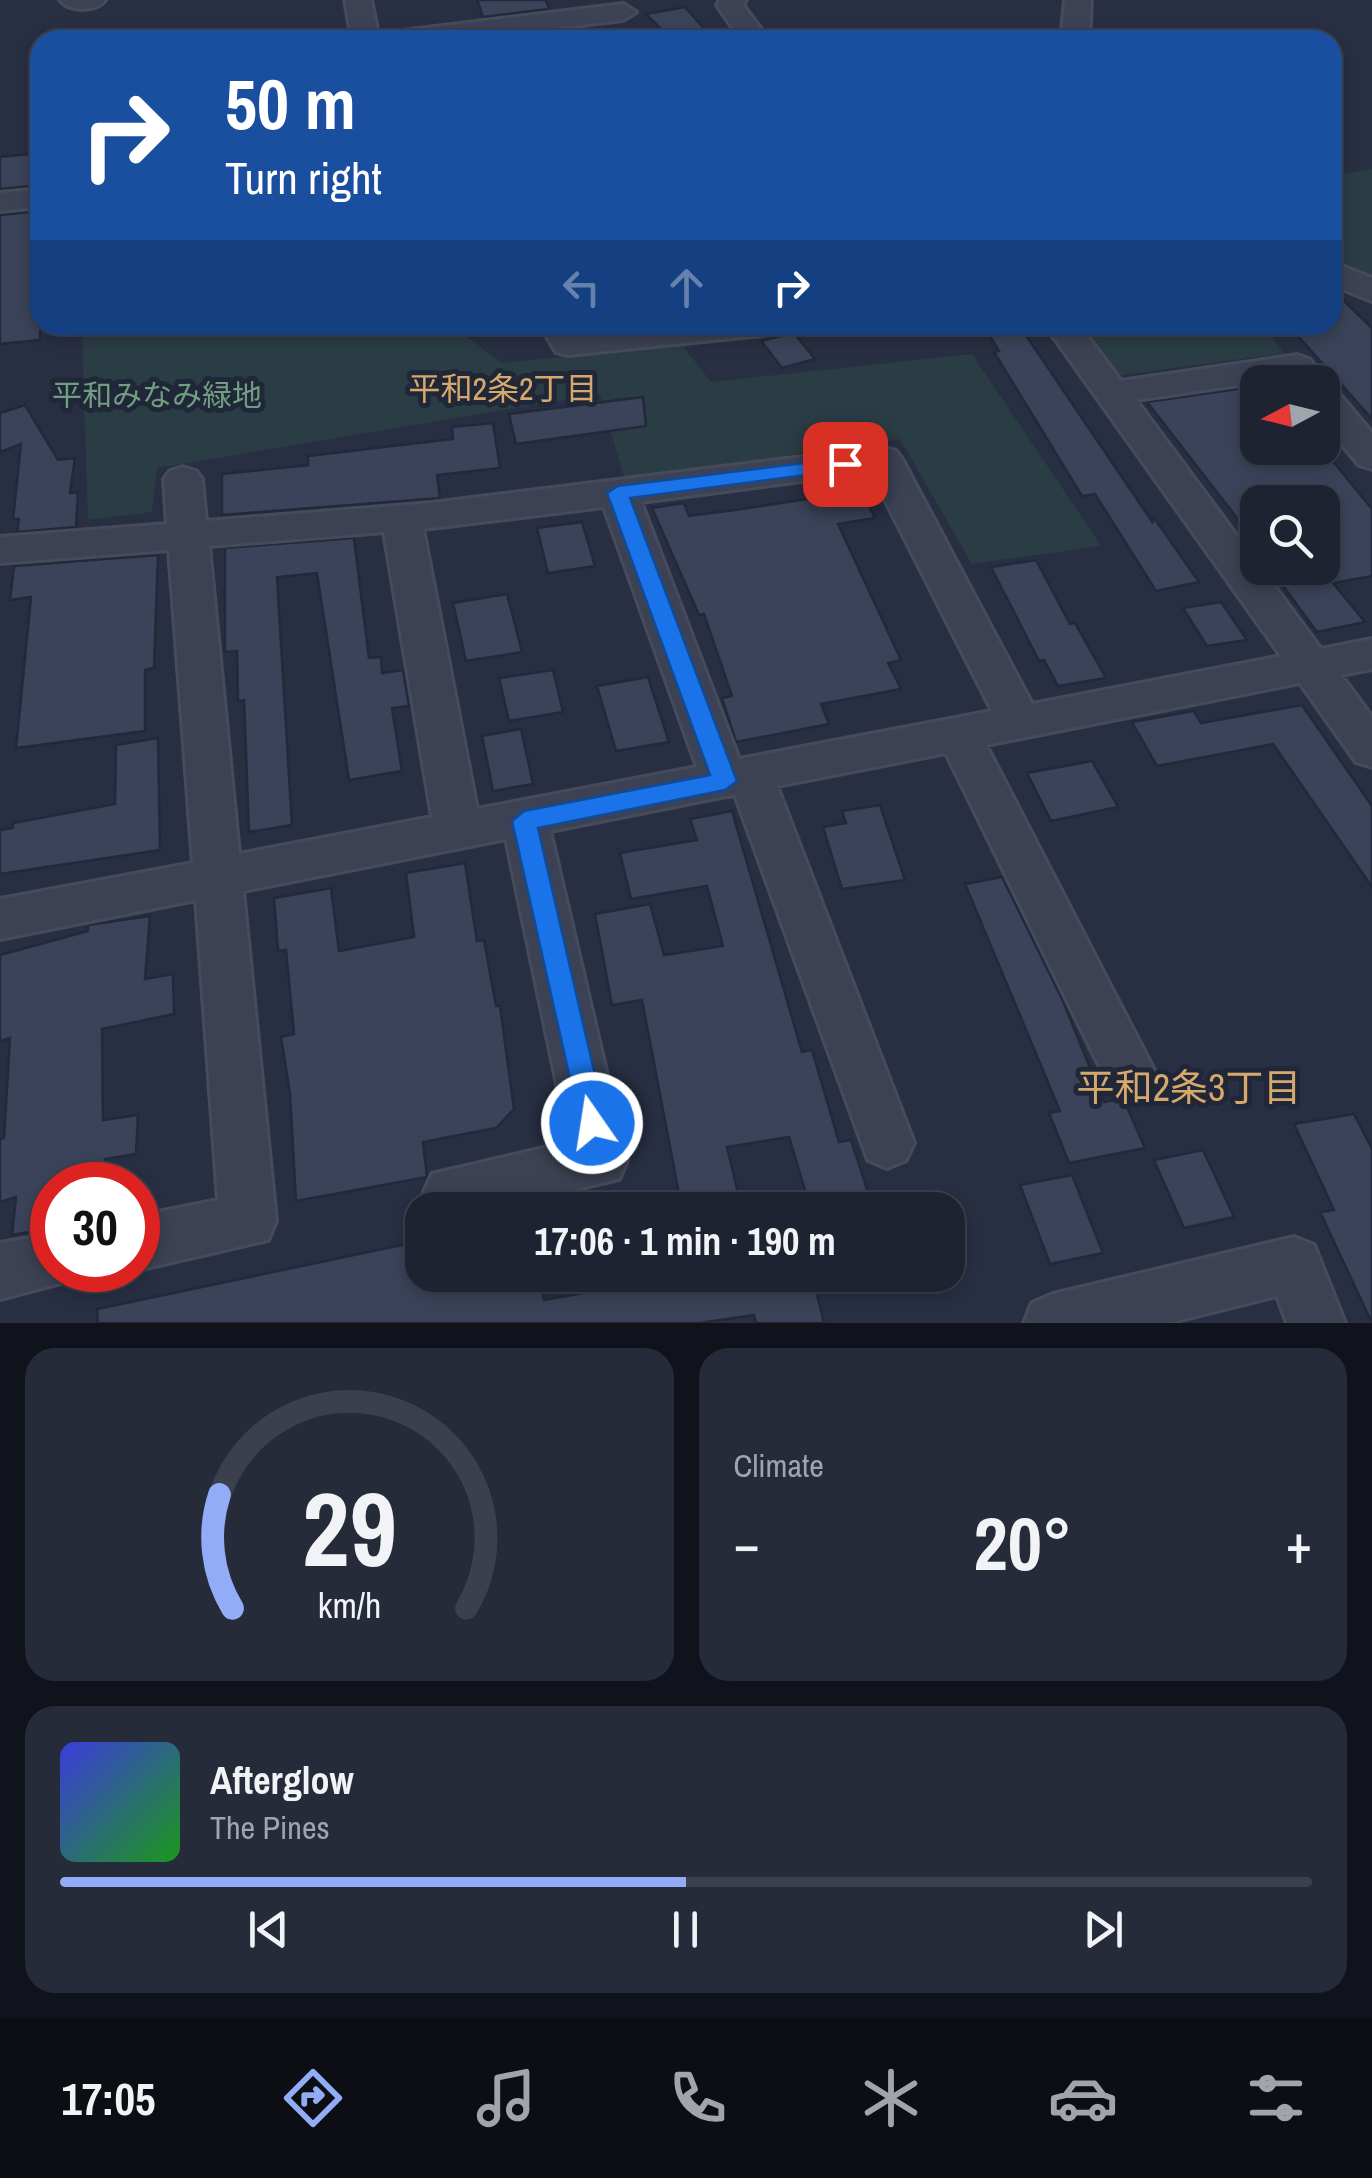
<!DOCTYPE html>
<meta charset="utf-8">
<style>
body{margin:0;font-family:"Archivo Narrow","Noto Sans JP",sans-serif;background:#262b3a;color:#f1f3f6;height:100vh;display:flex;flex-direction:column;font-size:38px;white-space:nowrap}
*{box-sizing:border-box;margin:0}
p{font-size:32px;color:#a1a4ac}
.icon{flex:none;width:55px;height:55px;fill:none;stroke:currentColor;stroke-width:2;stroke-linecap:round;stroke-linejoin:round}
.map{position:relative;height:1323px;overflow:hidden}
.details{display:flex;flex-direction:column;gap:25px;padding:25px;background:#10131c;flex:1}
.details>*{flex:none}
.banner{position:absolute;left:30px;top:30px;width:1312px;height:305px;border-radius:30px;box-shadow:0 5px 15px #0003,0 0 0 2px #3c404d;background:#1a4fa0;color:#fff;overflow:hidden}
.needle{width:65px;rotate:263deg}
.buttons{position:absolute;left:1240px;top:365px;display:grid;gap:20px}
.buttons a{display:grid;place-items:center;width:100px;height:100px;border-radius:20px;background:#1e2332;box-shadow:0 5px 15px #0003,0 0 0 2px #3c404d;font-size:50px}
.speed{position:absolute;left:30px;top:1162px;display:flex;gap:20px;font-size:50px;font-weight:700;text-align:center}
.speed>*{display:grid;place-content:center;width:130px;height:130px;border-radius:50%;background:#1e2332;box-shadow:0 5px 15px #0003,0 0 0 2px #3c404d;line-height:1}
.speed .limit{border:15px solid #d22;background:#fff;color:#111}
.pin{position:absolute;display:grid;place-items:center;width:85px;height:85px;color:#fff;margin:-42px;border-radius:20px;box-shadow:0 5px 15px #0006}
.me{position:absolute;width:110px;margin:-55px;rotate:347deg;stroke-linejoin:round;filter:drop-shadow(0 0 8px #0008)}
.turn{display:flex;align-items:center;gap:35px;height:210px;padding:0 30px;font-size:45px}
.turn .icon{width:130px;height:130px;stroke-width:2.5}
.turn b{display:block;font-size:70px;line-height:85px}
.lanes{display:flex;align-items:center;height:95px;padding:0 30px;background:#0003;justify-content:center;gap:50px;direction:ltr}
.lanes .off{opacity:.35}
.big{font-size:75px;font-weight:700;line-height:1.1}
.details .card{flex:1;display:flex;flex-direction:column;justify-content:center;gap:15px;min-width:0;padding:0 35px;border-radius:30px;background:#262b3a}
.details .dial{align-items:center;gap:0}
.dial svg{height:260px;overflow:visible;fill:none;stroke:#3c404d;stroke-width:7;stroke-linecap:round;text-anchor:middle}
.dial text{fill:#f1f3f6;stroke:none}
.song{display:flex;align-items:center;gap:30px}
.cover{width:120px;height:120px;border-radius:15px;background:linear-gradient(135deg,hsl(240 70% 55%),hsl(120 70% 35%))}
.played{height:10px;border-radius:5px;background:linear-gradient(90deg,#93acf7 50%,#3c404d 50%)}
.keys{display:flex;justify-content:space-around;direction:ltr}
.heat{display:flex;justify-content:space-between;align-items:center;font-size:55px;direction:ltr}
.details .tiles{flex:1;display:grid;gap:25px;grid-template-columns:1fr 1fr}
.card:last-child{grid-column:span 2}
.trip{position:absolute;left:405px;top:1192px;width:560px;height:100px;border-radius:30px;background:#1e2332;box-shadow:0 5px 15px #0003,0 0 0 2px #3c404d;font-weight:700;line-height:100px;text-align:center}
.menu{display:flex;height:160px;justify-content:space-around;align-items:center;background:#0c0e14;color:#a1a4ac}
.menu .icon{width:70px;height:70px}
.menu .active{color:#93acf7}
.menu b{font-size:45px;color:#f1f3f6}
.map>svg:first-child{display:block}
.green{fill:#2a3d44}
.building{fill:#3a4359;stroke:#23293a;stroke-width:2.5}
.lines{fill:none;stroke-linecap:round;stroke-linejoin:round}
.minor-casing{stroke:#464b5c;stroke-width:6}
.minor{fill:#3c4253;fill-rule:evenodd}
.route{fill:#1a73e8;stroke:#114b97;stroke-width:2.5}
.labels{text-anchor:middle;stroke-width:10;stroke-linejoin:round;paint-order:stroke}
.park-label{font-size:30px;fill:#719d81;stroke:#202738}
.neighbourhood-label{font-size:32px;fill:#d6a86b;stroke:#202738}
.near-neighbourhood-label{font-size:38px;fill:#d6a86b;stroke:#202738}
</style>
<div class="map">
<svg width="1372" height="1323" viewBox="0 0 1372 1323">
<rect width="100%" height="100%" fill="#282f43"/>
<g class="green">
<polygon points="1372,169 1372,275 1333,259 1332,177"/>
<polygon points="82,325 451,325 502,363 682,345 711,382 972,354 1101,546 972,564 900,439 625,480 600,394 157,468 152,512 88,520"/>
<polygon points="1119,325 1262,325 1284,353 1115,376 1084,330"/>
</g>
<g class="building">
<polygon points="477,0 546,0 549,9 483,17"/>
<polygon points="685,7 714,40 672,40 646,14"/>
<polygon points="40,153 40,185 0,189 0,157"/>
<polygon points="40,211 40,340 0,344 0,215"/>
<polygon points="1332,289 1372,328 1372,419 1288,325 1332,325"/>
<polygon points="983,325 1019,325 1153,523 1152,515 1199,582 1156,591 1095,494 1082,496 994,352 999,351"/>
<polygon points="794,333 815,359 782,368 761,341"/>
<polygon points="1258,386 1258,448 1322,448 1372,509 1372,576 1333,583 1365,622 1317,632 1270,568 1322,569 1322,502 1311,502 1301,490 1258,498 1258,545 1147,402"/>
<polygon points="643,397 646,426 516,444 509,414"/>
<polygon points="25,405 58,460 75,458 70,493 78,492 76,527 17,532 19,519 13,519 21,444 0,452 0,413"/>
<polygon points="493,423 500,468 437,475 440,498 222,515 222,474 308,465 308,456 453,439 452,427"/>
<polygon points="855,478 875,518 838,524 901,660 888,663 901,689 821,704 829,724 736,742 722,698 732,696 704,614 699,615 652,508 684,503 689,516 735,510 820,497 814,483"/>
<polygon points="582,522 595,566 548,573 537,528"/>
<polygon points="354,538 369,658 381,657 382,673 403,670 409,706 392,708 402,771 349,780 317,573 277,577 292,825 249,832 244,700 238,701 237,651 225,652 225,548"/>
<polygon points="158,555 154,668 145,670 145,731 16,748 31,597 10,600 14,566"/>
<polygon points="1036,560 1070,624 1075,623 1106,678 1058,686 1044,660 1039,661 991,567"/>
<polygon points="507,594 522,652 466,661 453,603"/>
<polygon points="1221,602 1247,640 1207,646 1183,608"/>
<polygon points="553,670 563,712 509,721 499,678"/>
<polygon points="648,677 669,742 616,751 597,686"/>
<polygon points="1302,705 1372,806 1372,887 1273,744 1157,766 1132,722 1194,711 1201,723"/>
<polygon points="521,729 533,784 493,791 482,736"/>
<polygon points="158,738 160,850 0,874 0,830 13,828 13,823 115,804 116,745"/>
<polygon points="1092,761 1118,807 1051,821 1027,773"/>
<polygon points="880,805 905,880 842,889 823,827 846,823 842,811"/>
<polygon points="732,811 802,1052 812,1050 839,1142 851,1140 874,1210 811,1210 789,1137 727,1147 742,1210 682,1210 642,1000 612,1005 595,914 650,904 664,955 723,946 707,886 631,899 620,853 697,840 690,819"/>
<polygon points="465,863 477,941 484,940 496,1006 500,1006 514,1109 496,1128 423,1142 427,1177 296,1201 290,1094 281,1037 294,1034 286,950 278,951 274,898 331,888 339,951 414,937 406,873"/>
<polygon points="1002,877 1062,999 1104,1102 1123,1098 1145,1148 1069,1163 1049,1113 1060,1111 965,884"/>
<polygon points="150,916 145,979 173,974 174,1014 102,1029 103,1120 138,1115 136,1154 105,1159 103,1185 52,1185 52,1228 12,1235 16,1197 0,1202 0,1139 4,1138 10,1038 0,1041 0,955 88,931 88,925"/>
<polygon points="1354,1114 1372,1149 1372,1323 1320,1212 1334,1210 1294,1124"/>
<polygon points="1203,1150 1234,1217 1184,1228 1154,1160"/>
<polygon points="1072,1175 1103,1253 1050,1264 1020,1185"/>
<polygon points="416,1242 421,1275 539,1275 544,1300 682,1275 812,1275 824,1323 756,1323 754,1315 700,1323 98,1323 97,1309"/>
</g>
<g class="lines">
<defs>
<g id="minor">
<path d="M60,0H105C96,12 69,12 60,0Z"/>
<polygon points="345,0 371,0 378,34 623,4 636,12 623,20 455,40 352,40"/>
<polygon points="720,0 746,0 743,5 769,40 741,40 717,5"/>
<polygon points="1065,0 1091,0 1089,40 1061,40"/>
<polygon points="40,189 40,207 0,211 0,193"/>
<polygon points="1332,262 1372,278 1372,301 1332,285"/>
<polygon points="540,325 574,325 579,333 662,325 779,325 774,332 762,335 568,355 556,352"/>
<path d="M1045,325H1079L1121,381L1297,355L1309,359L1328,382L1324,387L1335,389L1372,433V469L1359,465L1322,421V382H1292L1288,378L1136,400L1321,649L1372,639V669L1341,675L1372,717V767L1356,762L1300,683L986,745L1154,1070L1147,1086L1128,1093L1109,1086L946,753L777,786L914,1143L906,1160L887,1168L868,1160L735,795L721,797L550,831L627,1161L619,1179L488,1210H432L424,1192L432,1174L569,1142L506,839L243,891L276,1221L268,1240L138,1270V1216L218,1200L196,900L0,939V899L193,863L169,550L0,563V537L167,524L164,479L170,471L183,467L196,471L202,479L206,521L432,503L883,447L896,451L902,459L1032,704L1281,656ZM871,472L992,711L739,759L641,502ZM604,507L697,767L477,809L423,529ZM384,532L432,817L239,854L209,546Z"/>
<polygon points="52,1234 52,1270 77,1270 72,1280 0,1299 0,1243"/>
<polygon points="1294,1237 1314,1245 1345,1323 1287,1323 1277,1296 1168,1323 1024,1323 1032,1303 1053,1294"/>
</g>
</defs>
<use href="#minor" class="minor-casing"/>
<use href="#minor" class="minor"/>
</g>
<polygon class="route" points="845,458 852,460 852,469 630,498 737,781 725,790 538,828 606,1123 602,1132 592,1136 582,1132 512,821 524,811 710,775 607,493 618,486"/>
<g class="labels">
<g class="park-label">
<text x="157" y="406">平和みなみ緑地</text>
</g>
<g class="neighbourhood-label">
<text x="503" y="400">平和2条2丁目</text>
</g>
<g class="near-neighbourhood-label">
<text x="1189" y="1101">平和2条3丁目</text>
</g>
</g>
</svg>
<div class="buttons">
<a><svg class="needle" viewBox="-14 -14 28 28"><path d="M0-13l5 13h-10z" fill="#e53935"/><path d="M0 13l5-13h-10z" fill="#a1a4ac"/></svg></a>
<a><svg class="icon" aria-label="search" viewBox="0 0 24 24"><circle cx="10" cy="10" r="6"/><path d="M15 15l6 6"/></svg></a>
</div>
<div class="speed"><div class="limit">30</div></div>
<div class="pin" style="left:845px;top:464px;background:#d93025"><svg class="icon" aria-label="arrive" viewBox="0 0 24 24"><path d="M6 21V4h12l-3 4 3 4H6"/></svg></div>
<svg class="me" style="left:592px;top:1123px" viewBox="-20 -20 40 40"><circle r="17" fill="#1a73e8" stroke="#fff" stroke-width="3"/><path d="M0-11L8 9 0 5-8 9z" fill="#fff"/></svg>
<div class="trip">17:06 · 1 min · 190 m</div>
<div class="banner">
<div class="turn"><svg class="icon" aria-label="right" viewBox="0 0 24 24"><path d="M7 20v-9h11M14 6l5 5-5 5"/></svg><div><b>50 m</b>Turn right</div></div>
<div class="lanes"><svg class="icon off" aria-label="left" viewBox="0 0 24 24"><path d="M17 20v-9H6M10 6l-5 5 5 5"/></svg><svg class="icon off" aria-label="ahead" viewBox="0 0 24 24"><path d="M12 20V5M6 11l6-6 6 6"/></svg><svg class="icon" aria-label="right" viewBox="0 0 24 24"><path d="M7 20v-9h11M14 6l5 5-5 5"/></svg></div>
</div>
</div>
<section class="details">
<div class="tiles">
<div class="card dial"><svg viewBox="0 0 100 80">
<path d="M14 69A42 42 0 1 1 86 69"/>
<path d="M14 69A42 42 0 0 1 10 34" stroke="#93acf7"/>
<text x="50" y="56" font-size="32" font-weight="700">29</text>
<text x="50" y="72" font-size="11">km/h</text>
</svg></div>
<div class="card"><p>Climate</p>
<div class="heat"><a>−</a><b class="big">20°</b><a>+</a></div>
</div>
<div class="card">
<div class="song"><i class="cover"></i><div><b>Afterglow</b><p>The Pines</p></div></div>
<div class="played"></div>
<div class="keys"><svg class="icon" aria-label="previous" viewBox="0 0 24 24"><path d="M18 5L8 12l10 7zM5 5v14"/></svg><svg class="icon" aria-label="pause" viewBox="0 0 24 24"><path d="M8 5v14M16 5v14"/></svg><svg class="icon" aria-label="next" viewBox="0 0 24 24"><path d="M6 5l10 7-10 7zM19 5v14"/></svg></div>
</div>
</div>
</section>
<nav class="menu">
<b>17:05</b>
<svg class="icon active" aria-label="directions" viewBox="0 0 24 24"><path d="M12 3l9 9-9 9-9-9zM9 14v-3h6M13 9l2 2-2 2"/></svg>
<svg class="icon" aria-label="music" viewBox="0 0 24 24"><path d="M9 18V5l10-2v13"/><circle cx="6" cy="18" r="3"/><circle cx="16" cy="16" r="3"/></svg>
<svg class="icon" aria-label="phone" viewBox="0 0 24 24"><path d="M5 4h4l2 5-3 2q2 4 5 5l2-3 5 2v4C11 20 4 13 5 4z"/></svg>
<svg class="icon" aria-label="climate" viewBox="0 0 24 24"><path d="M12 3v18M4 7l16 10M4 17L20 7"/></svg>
<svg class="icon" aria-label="car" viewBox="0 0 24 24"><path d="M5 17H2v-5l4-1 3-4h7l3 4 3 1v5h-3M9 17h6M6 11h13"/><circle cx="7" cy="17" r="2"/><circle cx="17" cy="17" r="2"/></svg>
<svg class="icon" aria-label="filters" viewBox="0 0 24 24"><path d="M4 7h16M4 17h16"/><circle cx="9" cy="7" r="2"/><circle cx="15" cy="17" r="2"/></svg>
</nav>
